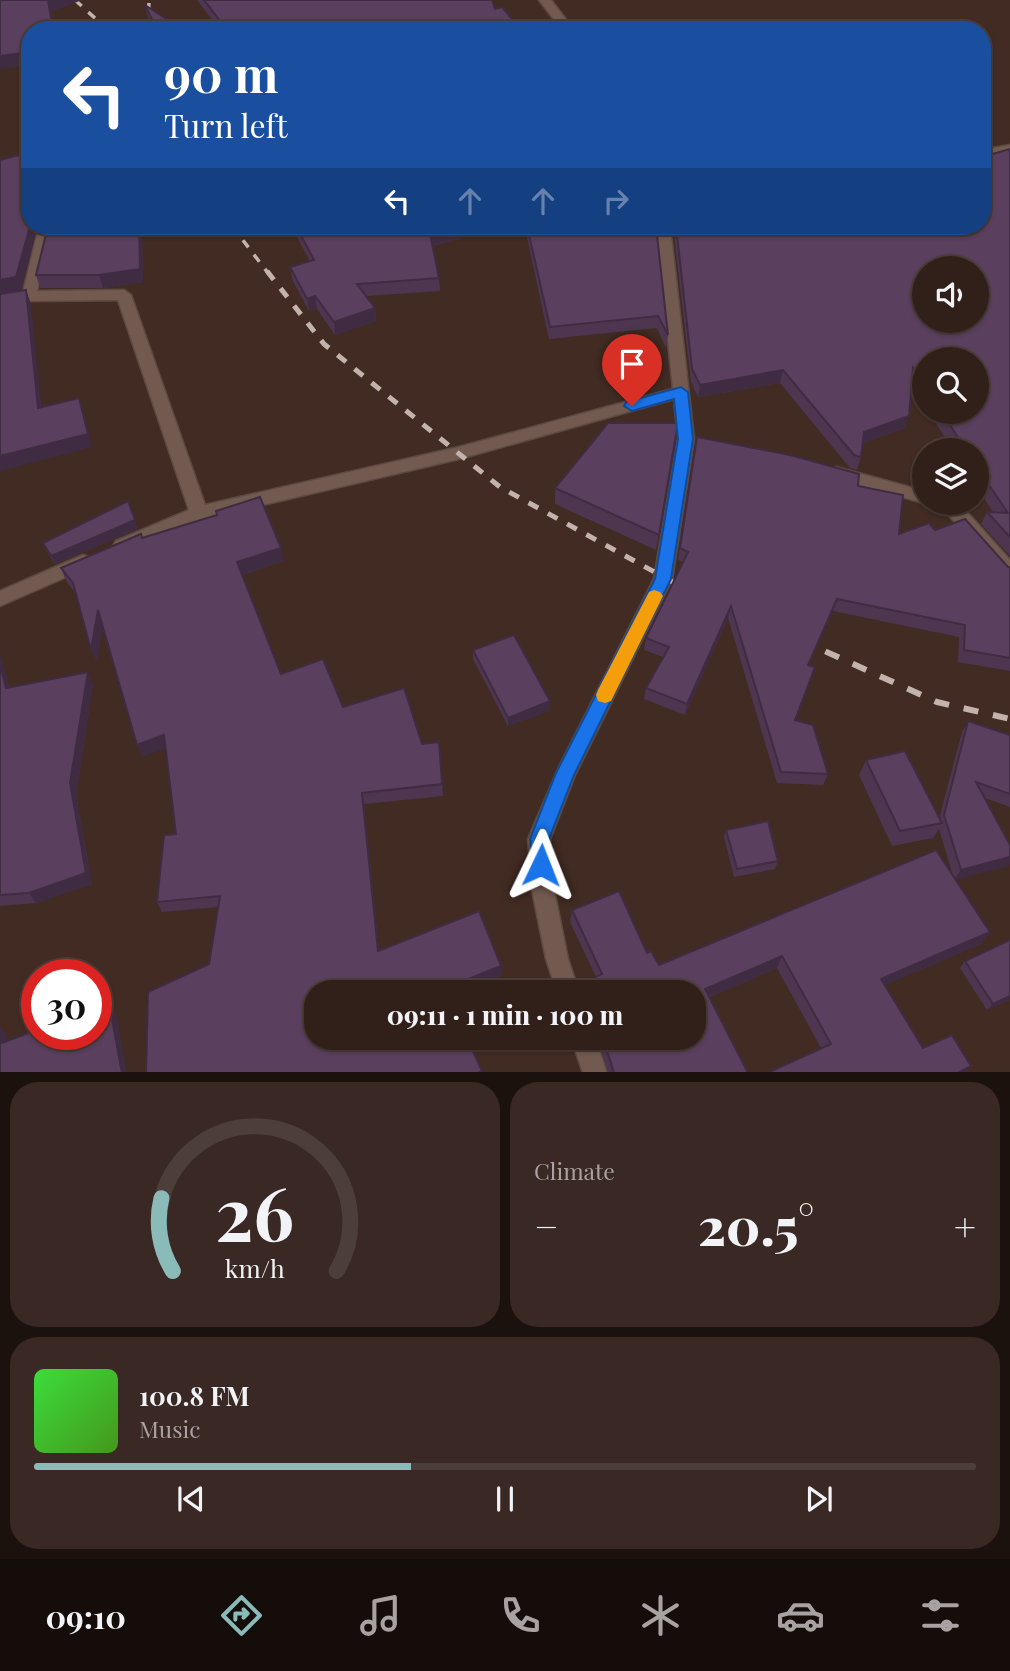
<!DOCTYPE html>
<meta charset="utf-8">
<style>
body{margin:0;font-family:"Playfair Display",serif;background:#392823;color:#f1f3f6;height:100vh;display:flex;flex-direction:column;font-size:26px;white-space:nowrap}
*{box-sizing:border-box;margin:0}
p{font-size:23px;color:#a8a3a2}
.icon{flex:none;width:38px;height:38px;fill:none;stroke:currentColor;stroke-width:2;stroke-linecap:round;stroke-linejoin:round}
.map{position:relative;height:1072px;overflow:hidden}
.panel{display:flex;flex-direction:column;gap:10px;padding:10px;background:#1b120e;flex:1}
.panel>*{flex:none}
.hud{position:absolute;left:21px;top:21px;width:970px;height:214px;border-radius:28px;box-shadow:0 2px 5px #0004,0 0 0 2px #4c3e39;background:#1a4fa0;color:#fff;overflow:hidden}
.buttons{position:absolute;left:912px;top:256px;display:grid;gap:14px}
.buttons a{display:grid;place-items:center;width:77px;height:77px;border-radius:50%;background:#31201a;box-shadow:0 2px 5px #0004,0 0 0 2px #4c3e39;font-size:35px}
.speed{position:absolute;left:21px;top:959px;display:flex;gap:14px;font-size:35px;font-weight:700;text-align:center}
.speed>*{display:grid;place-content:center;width:91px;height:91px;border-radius:50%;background:#31201a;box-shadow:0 2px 5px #0004,0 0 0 2px #4c3e39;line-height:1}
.speed .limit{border:10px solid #d22;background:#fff;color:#111}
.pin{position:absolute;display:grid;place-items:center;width:60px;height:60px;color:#fff;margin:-72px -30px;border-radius:50% 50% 50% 0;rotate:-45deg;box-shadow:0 0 7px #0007}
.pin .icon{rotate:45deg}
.me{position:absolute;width:77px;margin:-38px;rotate:2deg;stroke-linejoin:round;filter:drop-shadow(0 0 5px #0008)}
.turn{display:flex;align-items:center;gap:24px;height:147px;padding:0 28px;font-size:32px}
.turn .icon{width:91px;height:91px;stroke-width:2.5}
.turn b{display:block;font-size:49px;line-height:60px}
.lanes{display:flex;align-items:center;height:66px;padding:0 28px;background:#0003;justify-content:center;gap:35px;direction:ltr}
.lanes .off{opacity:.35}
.big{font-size:52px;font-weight:800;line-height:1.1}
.panel .tile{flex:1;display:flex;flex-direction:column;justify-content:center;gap:10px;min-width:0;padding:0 24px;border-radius:28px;background:#392823}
.panel .dial{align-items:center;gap:0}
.dial svg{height:182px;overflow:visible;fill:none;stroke:#4c3e39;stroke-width:7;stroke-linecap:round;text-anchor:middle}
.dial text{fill:#f1f3f6;stroke:none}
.song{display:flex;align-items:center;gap:21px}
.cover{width:84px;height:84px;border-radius:10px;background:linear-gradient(135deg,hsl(120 70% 55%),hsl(100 70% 35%))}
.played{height:7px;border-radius:4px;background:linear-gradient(90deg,#8bbbb9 40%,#4c3e39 40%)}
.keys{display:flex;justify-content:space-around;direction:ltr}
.heat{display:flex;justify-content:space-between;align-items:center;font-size:38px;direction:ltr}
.panel .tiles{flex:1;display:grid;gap:10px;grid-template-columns:1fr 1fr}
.tile:last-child{grid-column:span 2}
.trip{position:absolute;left:304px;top:980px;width:402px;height:70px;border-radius:28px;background:#31201a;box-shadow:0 2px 5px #0004,0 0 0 2px #4c3e39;font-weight:800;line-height:70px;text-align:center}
.tabs{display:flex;height:112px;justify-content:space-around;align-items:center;background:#140d0a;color:#a8a3a2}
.tabs .icon{width:49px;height:49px}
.tabs .active{color:#8bbbb9}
.tabs b{font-size:32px;color:#f1f3f6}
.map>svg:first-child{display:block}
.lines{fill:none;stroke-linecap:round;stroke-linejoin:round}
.minor-casing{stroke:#5c4a42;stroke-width:3}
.minor{fill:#735a50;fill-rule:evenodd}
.rail-far2{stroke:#c3b3ac;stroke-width:3.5;stroke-dasharray:9 9;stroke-linecap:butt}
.rail-far1{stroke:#c3b3ac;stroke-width:5;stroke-dasharray:11 11;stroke-linecap:butt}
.rail{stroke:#c3b3ac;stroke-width:6;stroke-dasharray:15 15;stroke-linecap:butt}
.wall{fill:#4e3651}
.shaded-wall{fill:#402c42}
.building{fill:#5b3f5e;stroke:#402c42;stroke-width:2;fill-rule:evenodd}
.route{fill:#1a73e8;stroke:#114b97;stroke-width:2}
.slow{fill:#f59e0b}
</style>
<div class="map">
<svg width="1010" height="1073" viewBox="0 0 1010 1073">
<rect width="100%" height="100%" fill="#412b22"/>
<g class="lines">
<defs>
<g id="minor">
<polygon points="539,0 551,0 574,30 562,30"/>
<polygon points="1010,145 1010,153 982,158 982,150"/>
<polygon points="39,226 53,226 37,291 124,290 131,295 205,505 459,447 673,389 656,226 670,226 694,439 672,579 575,775 550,839 554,890 568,959 579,992 557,992 546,959 532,890 528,839 559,767 654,579 678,439 674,399 459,459 203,519 122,553 116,551 113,546 116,541 189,510 118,300 29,301 0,305 0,295 23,292"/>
<polygon points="836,467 924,491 924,502 928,502 924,503 830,477 828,473"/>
<polygon points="933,502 958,502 1010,560 1010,579 1004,577 943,509 935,507"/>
<polygon points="83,555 89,557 92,562 89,567 0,606 0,591"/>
<polygon points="571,1038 595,1038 607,1073 583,1073"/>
</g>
</defs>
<use href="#minor" class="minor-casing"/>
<use href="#minor" class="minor"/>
<g class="rail-far2">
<polyline points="75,0 108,30"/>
<polyline points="148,30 149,0"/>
<polyline points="232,226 268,273"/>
</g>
<polyline class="rail-far1" points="267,271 324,344 500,487 689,591"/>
<polyline class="rail" points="798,639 937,702 1010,719"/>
</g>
<g class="wall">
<polygon points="197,0 492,0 495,9 521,30 220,30"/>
<polygon points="145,5 183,30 154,30 148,17"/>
<polygon points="1010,149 1010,556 981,524 987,512 993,512 976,486 976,450 953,450 928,411 976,411 924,359 924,405 911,385 905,428 863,443 861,457 857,470 850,468 780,383 698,397 691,382 673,226 982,226"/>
<polygon points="48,226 142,226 143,282 103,288 40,288 36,275"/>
<polygon points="291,226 503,226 433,246 439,278 440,291 366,296 375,308 376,321 335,335 317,309 309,311 292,279 290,267 310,261"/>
<polygon points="519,226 656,226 668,335 666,348 657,328 549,339 525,228 520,229"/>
<polygon points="678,423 656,550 555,504 555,488"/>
<polygon points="697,437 858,486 899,534 935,530 1010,567 1010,671 958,662 959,637 833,611 809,665 795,720 828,774 823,785 777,783 728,618 685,715 644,699 646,688 663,657 644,650 646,638 683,562 678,560"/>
<polygon points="138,529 55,564 47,552 43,543"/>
<polygon points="142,538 284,561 242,575 281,674 343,707 422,744 439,742 443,796 364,804 379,950 501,976 460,992 317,992 482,1071 482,1073 146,1073 209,964 218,907 162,912 157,902 176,834 165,748 142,756 102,626 97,662 75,592 66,581 61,568"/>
<polygon points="473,650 550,710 508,726 473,659"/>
<polygon points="0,654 9,687 93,684 76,795 92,884 36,903 0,906"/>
<polygon points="968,721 1010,735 1010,807 985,798 1008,866 955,879 990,932 981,944 885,985 923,1048 971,1066 966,1073 767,1073 821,1048 777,968 709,997 748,1073 608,1073 598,1038 695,1038 695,992 576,992 577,986 596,977 570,922 572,910 647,953 659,965 953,876 939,829 933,838 892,846 859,775 866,760 939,819 962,732"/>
<polygon points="726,830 778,861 775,869 734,877 724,837"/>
<polygon points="1010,940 1010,1000 987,1010 960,968 965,961"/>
</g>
<g class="shaded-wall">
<polygon points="48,0 82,0 51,12 54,30 53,30"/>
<polygon points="30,52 30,65 0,69 0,56"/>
<polygon points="30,226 38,226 21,290 0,294 0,280"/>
<polygon points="139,226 142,226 143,282 103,288 99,275"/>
<polygon points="459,226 503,226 431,246 430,234"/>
<polygon points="26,290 31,304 43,421 38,408"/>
<polygon points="315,296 317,309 309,311 307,299"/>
<polygon points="375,308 376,321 335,335 334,322"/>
<polygon points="783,370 780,383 698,397 700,385"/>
<polygon points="79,398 83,411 92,447 0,471 0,456"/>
<polygon points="909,416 905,428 860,444 864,432"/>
<polygon points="135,520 138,529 55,564 51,556"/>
<polygon points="281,548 284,561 241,575 237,562"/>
<polygon points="837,599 833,611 804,676 808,665"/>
<polygon points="731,606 728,618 685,715 687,704"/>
<polygon points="98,610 103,623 97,662 91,650"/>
<polygon points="0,654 13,700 6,688 0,665"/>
<polygon points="88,672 93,684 76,795 92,884 36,903 29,893 70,783"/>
<polygon points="550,701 550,710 508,726 508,718"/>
<polygon points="164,735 169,747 142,756 137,745"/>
<polygon points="362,793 364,804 380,961 378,951"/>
<polygon points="1010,857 1010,864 1008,866 954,880 961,870"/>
<polygon points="990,932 981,944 874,990 881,979"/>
<polygon points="782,956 777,968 701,1000 705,989"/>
<polygon points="501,966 501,976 460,992 446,992 446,988"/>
<polygon points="1010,996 1010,1000 987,1010 993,1004"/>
<polygon points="109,1003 116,1012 127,1073 122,1073"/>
<polygon points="0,1027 6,1034 10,1052 2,1043 0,1034"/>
<polygon points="971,1066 966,1073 958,1073"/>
</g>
<g class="building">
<polygon points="0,0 48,0 53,30 30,30 30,52 0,56"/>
<polygon points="204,0 492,0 495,9 502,7 521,30 227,30"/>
<polygon points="145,5 183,30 157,30"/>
<path d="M1010,149V537L987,512L1008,513L976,466V450H966L941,411H976V359H924V385L913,368L909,416L864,432L861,457L854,455L783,370L700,385L692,369L676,226H982V157ZM924,268H976V320H924Z"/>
<polygon points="30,152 30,226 16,277 0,280 0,160"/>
<polygon points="48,226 139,226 140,269 99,275 36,275"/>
<polygon points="296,226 459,226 430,234 439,278 357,284 375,308 334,322 315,296 307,299 290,267 314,260"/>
<polygon points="527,226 656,226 668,335 658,316 550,327"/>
<polygon points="26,290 38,408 79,398 88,434 0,456 0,294"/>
<polygon points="608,423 678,423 659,535 555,488"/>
<polygon points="697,437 790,455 859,474 858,486 903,495 899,534 929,523 935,530 965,519 1008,567 1010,567 1010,658 964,650 965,625 837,599 808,665 815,667 795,720 813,725 828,774 781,772 731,606 687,704 646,688 669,647 646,638 688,552 680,548"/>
<polygon points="260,497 281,548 237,562 281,674 323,659 343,707 404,688 422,744 439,742 442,784 362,793 378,951 479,911 501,966 446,988 448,992 317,992 317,1038 467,1038 482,1071 478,1073 146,1073 148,992 209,964 220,896 157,902 164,835 176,834 164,735 137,745 98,610 91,650 73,583 61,568 141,534 142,538 217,515 216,511"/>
<polygon points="128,501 135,520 51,556 43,543"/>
<polygon points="514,635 550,701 508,718 473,650"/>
<polygon points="0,665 6,688 88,672 70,783 86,873 29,893 0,895"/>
<polygon points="968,721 1010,735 1010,794 976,782 1010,845 1010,857 961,870 944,815"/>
<polygon points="905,751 942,823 900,831 866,760"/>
<polygon points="768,821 778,861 737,869 726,830"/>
<polygon points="936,850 990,932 881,979 923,1048 952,1035 971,1066 958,1073 767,1073 831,1044 782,956 705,989 748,1073 614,1073 603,1038 695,1038 695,992 580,992 577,986 602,974 572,910 619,891 647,953 651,951 659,965"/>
<polygon points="1010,940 1010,996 993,1004 965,961"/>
<polygon points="109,1003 122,1073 0,1073 0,1034 2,1043 37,1030 37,1034 96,1034 96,1008"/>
</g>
<polygon class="route" points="681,387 688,392 693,439 671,579 574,775 549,839 551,865 548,871 541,874 534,871 530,839 556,773 655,579 678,439 674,399 632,411 624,406 626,402"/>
<polygon class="slow" points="654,590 660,592 663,596 611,701 605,703 598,701 596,695 598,690 649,592"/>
</svg>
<div class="buttons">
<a><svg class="icon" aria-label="sound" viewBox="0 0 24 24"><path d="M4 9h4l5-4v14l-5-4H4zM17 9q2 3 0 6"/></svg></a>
<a><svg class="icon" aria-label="search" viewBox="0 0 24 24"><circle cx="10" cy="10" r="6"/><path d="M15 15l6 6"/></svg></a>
<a><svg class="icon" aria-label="layers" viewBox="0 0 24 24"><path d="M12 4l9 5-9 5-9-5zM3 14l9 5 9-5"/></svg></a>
</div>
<div class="speed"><div class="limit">30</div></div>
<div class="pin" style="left:632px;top:406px;background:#d93025"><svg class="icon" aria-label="arrive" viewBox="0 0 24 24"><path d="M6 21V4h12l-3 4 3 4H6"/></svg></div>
<svg class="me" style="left:541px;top:865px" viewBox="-20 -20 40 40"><path d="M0-17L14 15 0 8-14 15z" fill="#1a73e8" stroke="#fff" stroke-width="4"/></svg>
<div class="trip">09:11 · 1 min · 100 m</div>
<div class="hud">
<div class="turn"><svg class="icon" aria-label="left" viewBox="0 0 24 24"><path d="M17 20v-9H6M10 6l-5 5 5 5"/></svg><div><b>90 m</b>Turn left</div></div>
<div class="lanes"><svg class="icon" aria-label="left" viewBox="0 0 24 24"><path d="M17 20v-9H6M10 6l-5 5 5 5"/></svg><svg class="icon off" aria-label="ahead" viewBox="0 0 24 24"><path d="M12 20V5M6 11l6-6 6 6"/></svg><svg class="icon off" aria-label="ahead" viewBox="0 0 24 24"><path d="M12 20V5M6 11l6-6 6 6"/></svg><svg class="icon off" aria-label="right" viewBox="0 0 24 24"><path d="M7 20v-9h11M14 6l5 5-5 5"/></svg></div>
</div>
</div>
<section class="panel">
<div class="tiles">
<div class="tile dial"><svg viewBox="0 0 100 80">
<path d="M14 69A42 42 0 1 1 86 69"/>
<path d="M14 69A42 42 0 0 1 9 37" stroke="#8bbbb9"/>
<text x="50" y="56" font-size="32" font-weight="700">26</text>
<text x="50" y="72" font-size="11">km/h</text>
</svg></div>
<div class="tile"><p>Climate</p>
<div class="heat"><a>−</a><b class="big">20.5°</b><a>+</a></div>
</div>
<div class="tile">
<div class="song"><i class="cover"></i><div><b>100.8 FM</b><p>Music</p></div></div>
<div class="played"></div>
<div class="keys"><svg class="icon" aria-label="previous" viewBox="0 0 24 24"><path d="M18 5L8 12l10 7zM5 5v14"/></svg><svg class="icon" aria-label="pause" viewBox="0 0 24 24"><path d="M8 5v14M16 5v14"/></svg><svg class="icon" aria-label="next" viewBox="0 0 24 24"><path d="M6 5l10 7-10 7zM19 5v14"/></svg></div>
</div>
</div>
</section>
<nav class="tabs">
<b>09:10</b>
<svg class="icon active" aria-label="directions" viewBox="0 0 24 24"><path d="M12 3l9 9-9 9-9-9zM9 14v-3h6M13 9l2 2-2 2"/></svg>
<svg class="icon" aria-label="music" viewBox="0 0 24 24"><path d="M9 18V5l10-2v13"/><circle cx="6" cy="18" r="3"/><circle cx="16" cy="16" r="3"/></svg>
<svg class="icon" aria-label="phone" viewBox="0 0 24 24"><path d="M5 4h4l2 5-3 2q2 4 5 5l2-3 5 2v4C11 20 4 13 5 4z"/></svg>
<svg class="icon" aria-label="climate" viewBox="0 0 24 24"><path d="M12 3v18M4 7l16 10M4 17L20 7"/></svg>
<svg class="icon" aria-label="car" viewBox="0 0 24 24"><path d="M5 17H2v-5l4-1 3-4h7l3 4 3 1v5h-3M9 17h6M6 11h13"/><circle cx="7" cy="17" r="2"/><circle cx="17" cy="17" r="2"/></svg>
<svg class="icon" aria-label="filters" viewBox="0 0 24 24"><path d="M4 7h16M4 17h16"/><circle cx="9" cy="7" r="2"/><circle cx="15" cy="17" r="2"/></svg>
</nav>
